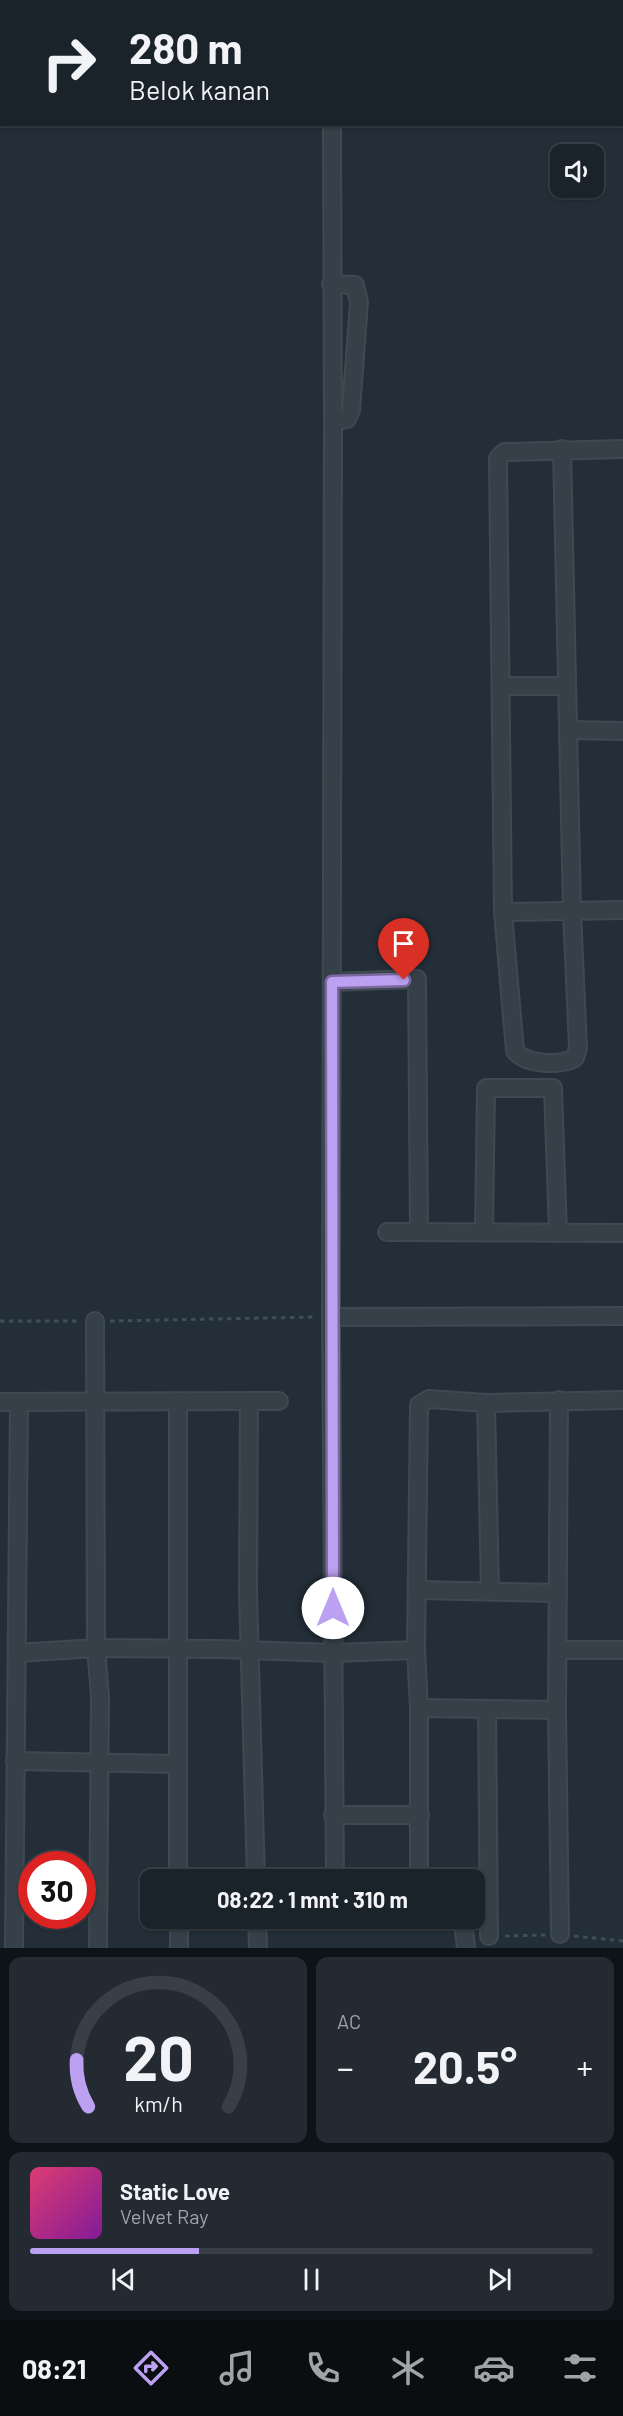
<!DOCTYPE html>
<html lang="id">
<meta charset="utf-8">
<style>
body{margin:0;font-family:Barlow,sans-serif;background:#232a32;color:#f1f3f6;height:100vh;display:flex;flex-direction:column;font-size:22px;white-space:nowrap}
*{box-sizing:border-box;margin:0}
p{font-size:20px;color:#9fa4a8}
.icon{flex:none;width:33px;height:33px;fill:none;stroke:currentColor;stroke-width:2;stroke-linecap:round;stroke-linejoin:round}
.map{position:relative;height:1948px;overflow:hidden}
.drawer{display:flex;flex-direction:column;gap:9px;padding:9px;background:#0e1317;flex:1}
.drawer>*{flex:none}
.top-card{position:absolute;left:0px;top:0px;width:624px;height:126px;box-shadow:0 2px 4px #0004,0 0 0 2px #383f47;background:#1a222a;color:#f1f3f6;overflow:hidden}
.tools{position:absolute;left:550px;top:144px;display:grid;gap:12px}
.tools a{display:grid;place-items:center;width:54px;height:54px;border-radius:12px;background:#1a222a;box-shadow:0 2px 4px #0004,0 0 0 2px #383f47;font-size:30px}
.speed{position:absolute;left:18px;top:1851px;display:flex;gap:12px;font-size:30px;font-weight:700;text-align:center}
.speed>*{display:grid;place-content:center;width:78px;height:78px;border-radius:50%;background:#1a222a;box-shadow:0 2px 4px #0004,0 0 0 2px #383f47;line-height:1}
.speed .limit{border:9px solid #d22;background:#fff;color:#111}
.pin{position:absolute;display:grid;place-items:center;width:51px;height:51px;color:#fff;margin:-62px -26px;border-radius:50% 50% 50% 0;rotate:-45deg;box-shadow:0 0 6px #0007}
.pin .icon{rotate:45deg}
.me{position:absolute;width:66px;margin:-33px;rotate:0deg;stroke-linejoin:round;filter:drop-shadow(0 0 4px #0008)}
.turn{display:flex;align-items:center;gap:21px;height:126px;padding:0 30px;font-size:27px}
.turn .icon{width:78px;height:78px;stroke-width:2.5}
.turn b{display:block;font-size:42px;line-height:51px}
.big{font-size:45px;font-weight:700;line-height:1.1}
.drawer .card{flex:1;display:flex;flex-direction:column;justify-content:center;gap:9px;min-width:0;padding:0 21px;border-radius:12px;background:#232a32}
.drawer .dial{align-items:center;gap:0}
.dial svg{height:156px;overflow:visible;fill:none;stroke:#383f47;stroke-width:7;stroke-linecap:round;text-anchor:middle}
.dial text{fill:#f1f3f6;stroke:none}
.song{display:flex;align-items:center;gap:18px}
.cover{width:72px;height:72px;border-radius:9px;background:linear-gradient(135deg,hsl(340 70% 55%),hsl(290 70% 35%))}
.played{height:6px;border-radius:3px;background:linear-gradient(90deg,#bca0f2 30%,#383f47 30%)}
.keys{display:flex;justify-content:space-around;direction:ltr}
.heat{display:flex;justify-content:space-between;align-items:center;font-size:33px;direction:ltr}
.drawer .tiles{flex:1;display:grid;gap:9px;grid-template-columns:1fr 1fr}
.card:last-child{grid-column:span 2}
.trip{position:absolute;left:140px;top:1869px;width:345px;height:60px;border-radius:12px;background:#1a222a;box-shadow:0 2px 4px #0004,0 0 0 2px #383f47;font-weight:700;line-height:60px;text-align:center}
.dock{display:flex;height:96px;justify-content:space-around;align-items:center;background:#0a0e11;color:#9fa4a8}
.dock .icon{width:42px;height:42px}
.dock .on{color:#bca0f2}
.dock b{font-size:27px;color:#f1f3f6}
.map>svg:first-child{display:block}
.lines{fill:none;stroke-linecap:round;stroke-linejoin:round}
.minor-casing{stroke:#3f4952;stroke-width:20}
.path{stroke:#3d5151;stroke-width:3;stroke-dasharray:4.5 4.5;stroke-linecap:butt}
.minor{stroke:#364048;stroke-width:16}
.route-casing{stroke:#7a689d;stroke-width:15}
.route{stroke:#bca0f2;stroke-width:10}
</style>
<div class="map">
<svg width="623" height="1948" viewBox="0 0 623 1948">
<rect width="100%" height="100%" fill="#232e38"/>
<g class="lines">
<defs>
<g id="minor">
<polyline points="489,0 489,2"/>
<polyline points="332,2 332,0"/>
<polyline points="332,124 333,422 331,1317 335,1880"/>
<polyline points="331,284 355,285 359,302 351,410 347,419 333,422"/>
<path d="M562,449L572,911L578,1048L575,1058C559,1066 527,1065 515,1051L503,912L498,458L504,452L623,449"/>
<polyline points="501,686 567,686"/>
<polyline points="568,730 623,731"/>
<polyline points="503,912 623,910"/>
<polyline points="332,982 417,979 419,1232"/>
<polyline points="387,1232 623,1233"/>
<polyline points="484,1232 486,1088 553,1088 558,1233"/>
<polyline points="331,1317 623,1316"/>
<polyline points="95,1321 96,1648 100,1696 98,1948"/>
<polyline points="559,1400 557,1710 560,1934"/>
<polyline points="0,1402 279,1401"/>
<polyline points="249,1402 248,1592 256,1880"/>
<polyline points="486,1403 490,1591"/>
<polyline points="417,1590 558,1593"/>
<polyline points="558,1650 623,1650"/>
<polyline points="17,1653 96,1648 219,1649 333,1653 416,1650"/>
<polyline points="419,1708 557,1710"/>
<polyline points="487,1709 489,1936"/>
<polyline points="15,1761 177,1764"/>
<polyline points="333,1815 420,1815"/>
<polyline points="178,1880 178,1401"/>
<polyline points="419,1880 419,1708 416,1650 419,1405 429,1399 486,1403 623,1400"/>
<polyline points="179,1918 179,1948"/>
<polyline points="257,1918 258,1948"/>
<polyline points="464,1931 466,1948"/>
<polyline points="14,1948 19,1402"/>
</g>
</defs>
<use href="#minor" class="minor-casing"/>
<g class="path">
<polyline points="0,1321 79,1321"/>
<polyline points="110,1321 316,1317"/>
<polyline points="439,1918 450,1923"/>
<polyline points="505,1936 546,1935"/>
<polyline points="574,1936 623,1941"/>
</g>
<use href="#minor" class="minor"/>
</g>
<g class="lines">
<defs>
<polyline id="route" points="333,1608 332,982 404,980"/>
</defs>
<use href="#route" class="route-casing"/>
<use href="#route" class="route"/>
</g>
</svg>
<div class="tools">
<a><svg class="icon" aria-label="sound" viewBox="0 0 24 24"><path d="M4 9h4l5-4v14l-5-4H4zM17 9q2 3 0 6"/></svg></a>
</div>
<div class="speed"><div class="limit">30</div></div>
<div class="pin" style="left:404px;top:980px;background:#d93025"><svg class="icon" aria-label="arrive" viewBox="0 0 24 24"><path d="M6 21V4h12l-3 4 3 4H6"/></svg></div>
<svg class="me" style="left:333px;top:1608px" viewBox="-20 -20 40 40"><circle r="19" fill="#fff"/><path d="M0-13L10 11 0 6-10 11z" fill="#bca0f2"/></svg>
<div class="trip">08:22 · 1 mnt · 310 m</div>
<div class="top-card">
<div class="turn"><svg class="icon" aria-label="right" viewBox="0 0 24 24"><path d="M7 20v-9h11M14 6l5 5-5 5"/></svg><div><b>280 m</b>Belok kanan</div></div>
</div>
</div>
<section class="drawer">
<div class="tiles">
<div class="card dial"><svg viewBox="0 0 100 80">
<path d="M14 69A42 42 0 1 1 86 69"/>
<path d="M14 69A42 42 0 0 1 8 45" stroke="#bca0f2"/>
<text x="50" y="56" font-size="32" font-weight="700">20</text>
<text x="50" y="72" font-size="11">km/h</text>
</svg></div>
<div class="card"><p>AC</p>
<div class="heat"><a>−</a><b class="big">20.5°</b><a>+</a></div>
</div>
<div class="card">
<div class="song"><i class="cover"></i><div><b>Static Love</b><p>Velvet Ray</p></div></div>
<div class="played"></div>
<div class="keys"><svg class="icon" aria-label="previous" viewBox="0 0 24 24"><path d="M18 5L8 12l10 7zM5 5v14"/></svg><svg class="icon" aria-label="pause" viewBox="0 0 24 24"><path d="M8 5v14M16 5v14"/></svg><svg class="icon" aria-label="next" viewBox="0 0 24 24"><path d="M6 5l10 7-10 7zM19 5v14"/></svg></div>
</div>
</div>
</section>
<nav class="dock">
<b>08:21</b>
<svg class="icon on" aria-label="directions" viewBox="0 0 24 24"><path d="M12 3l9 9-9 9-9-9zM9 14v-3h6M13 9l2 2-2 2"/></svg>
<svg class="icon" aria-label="music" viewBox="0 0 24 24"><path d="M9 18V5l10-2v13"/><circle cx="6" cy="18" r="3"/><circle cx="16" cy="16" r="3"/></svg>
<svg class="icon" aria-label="phone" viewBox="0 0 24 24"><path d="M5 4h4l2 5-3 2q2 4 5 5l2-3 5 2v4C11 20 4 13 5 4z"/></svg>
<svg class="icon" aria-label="climate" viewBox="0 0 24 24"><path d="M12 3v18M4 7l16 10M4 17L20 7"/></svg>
<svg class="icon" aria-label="car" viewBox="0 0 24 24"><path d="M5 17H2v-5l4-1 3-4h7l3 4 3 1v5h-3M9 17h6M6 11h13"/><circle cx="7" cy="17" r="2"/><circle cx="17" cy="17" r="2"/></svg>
<svg class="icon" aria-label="filters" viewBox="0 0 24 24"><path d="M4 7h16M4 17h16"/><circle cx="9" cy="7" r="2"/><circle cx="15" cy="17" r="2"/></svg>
</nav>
